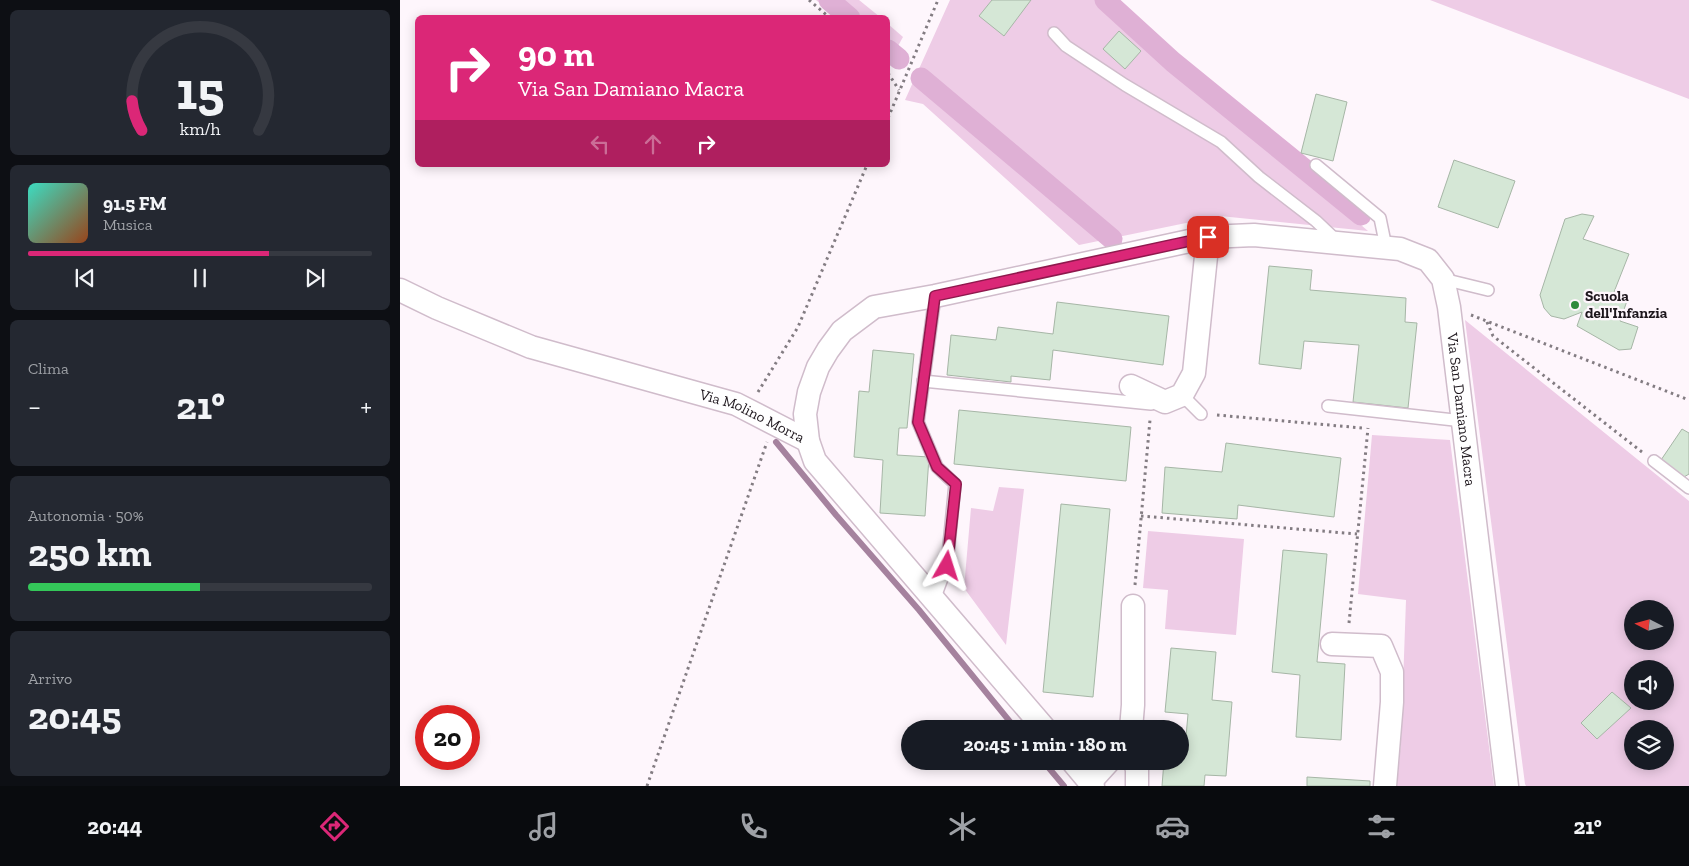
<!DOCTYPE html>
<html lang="it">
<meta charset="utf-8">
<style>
body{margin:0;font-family:"Zilla Slab",serif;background:#242831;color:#f1f3f6;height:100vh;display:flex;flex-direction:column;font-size:19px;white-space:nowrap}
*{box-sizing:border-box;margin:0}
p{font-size:16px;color:#9ea1a6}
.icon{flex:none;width:28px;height:28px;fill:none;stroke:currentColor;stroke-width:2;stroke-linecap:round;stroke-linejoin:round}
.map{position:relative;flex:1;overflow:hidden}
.drawer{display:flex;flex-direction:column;gap:10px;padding:10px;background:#0d0f14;width:400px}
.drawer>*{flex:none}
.hud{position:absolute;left:15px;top:15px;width:475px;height:152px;border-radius:8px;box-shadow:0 2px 12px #0003;background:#db2777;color:#fff;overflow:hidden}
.needle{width:32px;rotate:276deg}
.buttons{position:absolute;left:1224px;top:600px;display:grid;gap:10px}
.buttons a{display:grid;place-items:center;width:50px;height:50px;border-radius:50%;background:#171b24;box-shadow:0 2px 12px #0003;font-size:25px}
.speed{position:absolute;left:15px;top:705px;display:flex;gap:10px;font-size:25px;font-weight:700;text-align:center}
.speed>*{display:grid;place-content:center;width:65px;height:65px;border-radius:50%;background:#171b24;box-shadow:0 2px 12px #0003;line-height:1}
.speed .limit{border:8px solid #d22;background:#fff;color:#111}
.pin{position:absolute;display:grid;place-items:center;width:42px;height:42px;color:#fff;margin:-21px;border-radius:10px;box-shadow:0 2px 8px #0006}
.me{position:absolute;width:55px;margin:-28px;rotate:6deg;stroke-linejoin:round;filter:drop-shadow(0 0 4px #0008)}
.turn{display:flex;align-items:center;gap:18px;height:105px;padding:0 20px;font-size:22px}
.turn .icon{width:65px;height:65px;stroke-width:2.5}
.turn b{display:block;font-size:35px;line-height:42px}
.lanes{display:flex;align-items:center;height:48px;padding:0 20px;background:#0003;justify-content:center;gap:25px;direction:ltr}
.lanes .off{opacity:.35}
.big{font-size:38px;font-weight:800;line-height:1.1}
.drawer .card{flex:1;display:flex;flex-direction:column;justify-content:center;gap:8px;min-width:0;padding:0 18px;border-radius:8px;background:#242831}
.drawer .dial{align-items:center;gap:0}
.dial svg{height:130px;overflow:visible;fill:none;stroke:#363941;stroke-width:7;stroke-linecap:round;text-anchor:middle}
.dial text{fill:#f1f3f6;stroke:none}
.song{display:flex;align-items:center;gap:15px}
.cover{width:60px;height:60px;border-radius:8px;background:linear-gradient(135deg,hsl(170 70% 55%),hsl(20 70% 35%))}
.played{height:5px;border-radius:2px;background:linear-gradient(90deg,#db2777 70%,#363941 70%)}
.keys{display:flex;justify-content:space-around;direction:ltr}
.heat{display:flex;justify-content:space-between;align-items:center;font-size:28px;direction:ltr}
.charge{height:8px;border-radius:4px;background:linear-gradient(90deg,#34c759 50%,#363941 0)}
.trip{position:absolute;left:501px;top:720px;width:288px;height:50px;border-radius:25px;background:#171b24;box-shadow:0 2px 12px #0003;font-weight:800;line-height:50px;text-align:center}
.menu{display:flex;height:80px;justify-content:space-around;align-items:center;background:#090b0e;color:#9ea1a6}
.menu .icon{width:35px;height:35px}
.menu .current{color:#db2777}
.menu b{font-size:22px;color:#f1f3f6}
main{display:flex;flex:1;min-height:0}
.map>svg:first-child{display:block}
.green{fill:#eecce6;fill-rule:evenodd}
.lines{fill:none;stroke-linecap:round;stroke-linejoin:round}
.stream{stroke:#a5829e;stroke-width:6}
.canal{stroke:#dfb0d5;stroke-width:21}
.building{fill:#d5e7d6;stroke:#a6b6a6}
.service-casing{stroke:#d0bccb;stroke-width:14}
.minor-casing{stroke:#d0bccb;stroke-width:25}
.path{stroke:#837c82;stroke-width:3;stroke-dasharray:2.5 4;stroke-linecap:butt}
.service{stroke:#fff;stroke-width:11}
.minor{stroke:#fff;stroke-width:22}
.route-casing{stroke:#8e194d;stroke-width:12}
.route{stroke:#db2777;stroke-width:9}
.poi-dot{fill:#2f8b3c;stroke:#fef6fc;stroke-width:2}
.labels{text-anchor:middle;stroke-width:4.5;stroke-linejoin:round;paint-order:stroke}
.poi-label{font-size:15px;font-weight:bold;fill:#1d161c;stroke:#fef6fc;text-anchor:start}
.street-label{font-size:15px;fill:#1d161c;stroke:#fef6fc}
</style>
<main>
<section class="drawer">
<div class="card dial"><svg viewBox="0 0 100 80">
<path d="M14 69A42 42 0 1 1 86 69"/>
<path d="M14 69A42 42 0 0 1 8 51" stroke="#db2777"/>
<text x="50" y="56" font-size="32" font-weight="700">15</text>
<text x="50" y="72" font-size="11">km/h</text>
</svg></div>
<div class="card">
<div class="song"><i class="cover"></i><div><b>91.5 FM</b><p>Musica</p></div></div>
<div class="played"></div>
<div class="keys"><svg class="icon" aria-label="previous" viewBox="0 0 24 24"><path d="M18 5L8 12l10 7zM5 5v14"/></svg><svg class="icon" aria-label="pause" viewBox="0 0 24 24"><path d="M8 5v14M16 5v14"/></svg><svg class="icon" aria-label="next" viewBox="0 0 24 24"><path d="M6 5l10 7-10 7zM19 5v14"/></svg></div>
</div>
<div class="card"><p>Clima</p>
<div class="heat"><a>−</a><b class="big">21°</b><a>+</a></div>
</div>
<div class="card"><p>Autonomia · 50%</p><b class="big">250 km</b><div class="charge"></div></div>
<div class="card"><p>Arrivo</p><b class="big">20:45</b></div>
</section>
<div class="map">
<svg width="1289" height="786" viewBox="0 0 1289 786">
<rect width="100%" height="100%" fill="#fef6fc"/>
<g class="green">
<polygon points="416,0 459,0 480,17 436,17"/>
<polygon points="550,0 698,0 968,231 820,216 679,245 523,104 505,100"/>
<polygon points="1030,0 1289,0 1289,99"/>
<polygon points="488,24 503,37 488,64"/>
<path d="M1065,320L1289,501V786H1126L1125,784ZM1232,609H1265V641H1232ZM1232,669H1265V701H1232ZM1232,729H1265V761H1232Z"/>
<polygon points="972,435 1050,440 1094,786 997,786 1001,740 1006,600 958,594"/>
<polygon points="599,487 624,489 606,645 564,588 571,508 593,511"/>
<polygon points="748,531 844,539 836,635 765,629 768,590 743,588"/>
</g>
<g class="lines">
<g class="stream">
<polyline points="376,442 436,515 519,610 616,729"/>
<polyline points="643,761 664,786"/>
</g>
<g class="canal">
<polyline points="429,0 450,18"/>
<polyline points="705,0 773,62 961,215"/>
<polyline points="488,50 499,59"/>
<polyline points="521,78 712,239"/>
</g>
</g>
<g class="building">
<polygon points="592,0 631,0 604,36 579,16"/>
<polygon points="719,31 741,51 725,69 703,49"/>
<polygon points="916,94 947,102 933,161 901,153"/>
<polygon points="1054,160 1115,181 1098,228 1038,207"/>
<polygon points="1182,214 1194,216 1183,239 1229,254 1214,292 1228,298 1220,321 1238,327 1231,349 1219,350 1177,326 1182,312 1164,319 1151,316 1144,308 1140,295 1165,219"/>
<polygon points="869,266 912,270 910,290 1006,298 1005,322 1017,323 1008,408 953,402 959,345 904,341 901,369 859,364"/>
<polygon points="657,302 769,316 763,365 653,350 650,380 611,376 611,382 547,375 551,335 596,340 598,327 653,334"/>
<polygon points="473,350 514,354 507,428 499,428 497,455 529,457 525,516 480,513 483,460 454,457 459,391 469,392"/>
<polygon points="559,410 731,427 726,481 554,464"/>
<polygon points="1282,429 1289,433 1289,474 1284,477 1261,460"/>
<polygon points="826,443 941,458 934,517 838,505 837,519 762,513 765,467 822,472"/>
<polygon points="661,504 710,509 693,697 643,692"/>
<polygon points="883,550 927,554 917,662 945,664 941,740 896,737 900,675 872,672"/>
<polygon points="771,648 816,652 812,700 832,702 826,776 805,775 804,786 762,786 764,761 780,761 780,759 784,759 788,714 765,712"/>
<polygon points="1212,692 1231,708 1197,739 1181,723"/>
<polygon points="907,777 970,781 970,786 907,786"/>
</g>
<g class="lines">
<defs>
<g id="service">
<polyline points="654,33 666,46 725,85 821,142 859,177 916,221 936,240"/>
<polyline points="916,165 980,218 986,247"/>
<polyline points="1043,279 1088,290"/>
<polyline points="523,381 751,404"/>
<polyline points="782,395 801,414"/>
<polyline points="928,406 1063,421"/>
<polyline points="1254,461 1289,488"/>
<polyline points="534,600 547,565 555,484 537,467 518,422 535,296"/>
</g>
<g id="minor">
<path id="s1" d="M0,290L37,308L131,347L336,404L408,441"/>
<polyline points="731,386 765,402 782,395 794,373 808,237"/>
<polyline points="932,644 981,646 992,672 992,702 985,786"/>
<path id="s2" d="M645,729L415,461L408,441L405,414L409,392L418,367L428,350L442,331L474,307L535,296L808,237L854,235L1000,249L1028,260L1043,279L1049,307L1107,786"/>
<polyline points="731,729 733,705 733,606"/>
<polyline points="672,761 693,786"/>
<polyline points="735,761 737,770 737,786"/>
<polyline points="690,782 709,761"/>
</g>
</defs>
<use href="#service" class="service-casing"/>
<use href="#minor" class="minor-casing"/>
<g class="path">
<polyline points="409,0 430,18"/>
<polyline points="488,73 499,90"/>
<polyline points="488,118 538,0"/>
<polyline points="1071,315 1289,400"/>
<polyline points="1087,322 1093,336 1242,452"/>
<polyline points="358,392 398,327 467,165"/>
<polyline points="817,415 962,428"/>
<polyline points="741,516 957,534"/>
<polyline points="735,585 750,420"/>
<polyline points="949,623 968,428"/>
<polyline points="247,786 367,442"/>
</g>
<use href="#service" class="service"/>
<use href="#minor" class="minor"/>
</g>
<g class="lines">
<defs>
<polyline id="route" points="547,566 556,484 537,467 518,422 535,296 808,237"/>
</defs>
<use href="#route" class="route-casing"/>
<use href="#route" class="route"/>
</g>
<circle class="poi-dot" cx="1175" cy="305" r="5"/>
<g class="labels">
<g class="poi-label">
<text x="1185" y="301">Scuola<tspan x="1185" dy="17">dell'Infanzia</tspan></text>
</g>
<g class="street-label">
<text dy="5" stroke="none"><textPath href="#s2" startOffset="1254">Via San Damiano Macra</textPath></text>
<text dy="5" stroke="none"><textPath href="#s1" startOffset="375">Via Molino Morra</textPath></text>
</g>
</g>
</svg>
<div class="buttons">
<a><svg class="needle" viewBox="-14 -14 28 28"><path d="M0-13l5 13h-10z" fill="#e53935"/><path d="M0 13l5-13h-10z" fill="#9ea1a6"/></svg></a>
<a><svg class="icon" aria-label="sound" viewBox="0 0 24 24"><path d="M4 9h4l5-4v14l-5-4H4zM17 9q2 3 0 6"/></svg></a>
<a><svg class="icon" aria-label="layers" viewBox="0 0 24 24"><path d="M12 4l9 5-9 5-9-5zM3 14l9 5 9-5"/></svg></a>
</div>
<div class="speed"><div class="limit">20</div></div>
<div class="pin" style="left:808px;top:237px;background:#d93025"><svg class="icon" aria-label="arrive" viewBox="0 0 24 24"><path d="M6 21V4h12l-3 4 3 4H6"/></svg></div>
<svg class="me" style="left:547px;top:566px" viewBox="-20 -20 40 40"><path d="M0-17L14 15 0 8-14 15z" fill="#db2777" stroke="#fff" stroke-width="4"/></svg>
<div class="trip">20:45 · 1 min · 180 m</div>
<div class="hud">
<div class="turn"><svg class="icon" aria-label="right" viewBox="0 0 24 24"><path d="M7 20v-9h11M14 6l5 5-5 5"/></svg><div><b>90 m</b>Via San Damiano Macra</div></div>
<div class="lanes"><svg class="icon off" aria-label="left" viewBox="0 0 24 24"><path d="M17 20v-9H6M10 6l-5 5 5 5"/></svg><svg class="icon off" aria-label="ahead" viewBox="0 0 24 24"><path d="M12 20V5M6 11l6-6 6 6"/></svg><svg class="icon" aria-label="right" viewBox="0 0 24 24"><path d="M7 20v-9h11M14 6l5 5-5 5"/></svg></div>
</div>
</div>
</main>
<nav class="menu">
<b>20:44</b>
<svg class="icon current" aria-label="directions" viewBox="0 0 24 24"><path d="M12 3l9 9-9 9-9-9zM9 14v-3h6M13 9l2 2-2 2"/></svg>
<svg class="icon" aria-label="music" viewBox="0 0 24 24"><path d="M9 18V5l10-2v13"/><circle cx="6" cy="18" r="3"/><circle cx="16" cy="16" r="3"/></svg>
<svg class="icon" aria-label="phone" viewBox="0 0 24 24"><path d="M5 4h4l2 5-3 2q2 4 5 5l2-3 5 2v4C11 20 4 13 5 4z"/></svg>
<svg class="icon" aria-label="climate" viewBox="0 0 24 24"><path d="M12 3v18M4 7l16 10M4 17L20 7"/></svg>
<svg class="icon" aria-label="car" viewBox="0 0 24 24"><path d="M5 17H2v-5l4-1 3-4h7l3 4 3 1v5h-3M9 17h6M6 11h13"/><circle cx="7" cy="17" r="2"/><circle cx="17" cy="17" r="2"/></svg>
<svg class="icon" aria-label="filters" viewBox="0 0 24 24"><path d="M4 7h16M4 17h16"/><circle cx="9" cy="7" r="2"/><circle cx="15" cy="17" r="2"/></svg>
<b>21°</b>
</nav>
